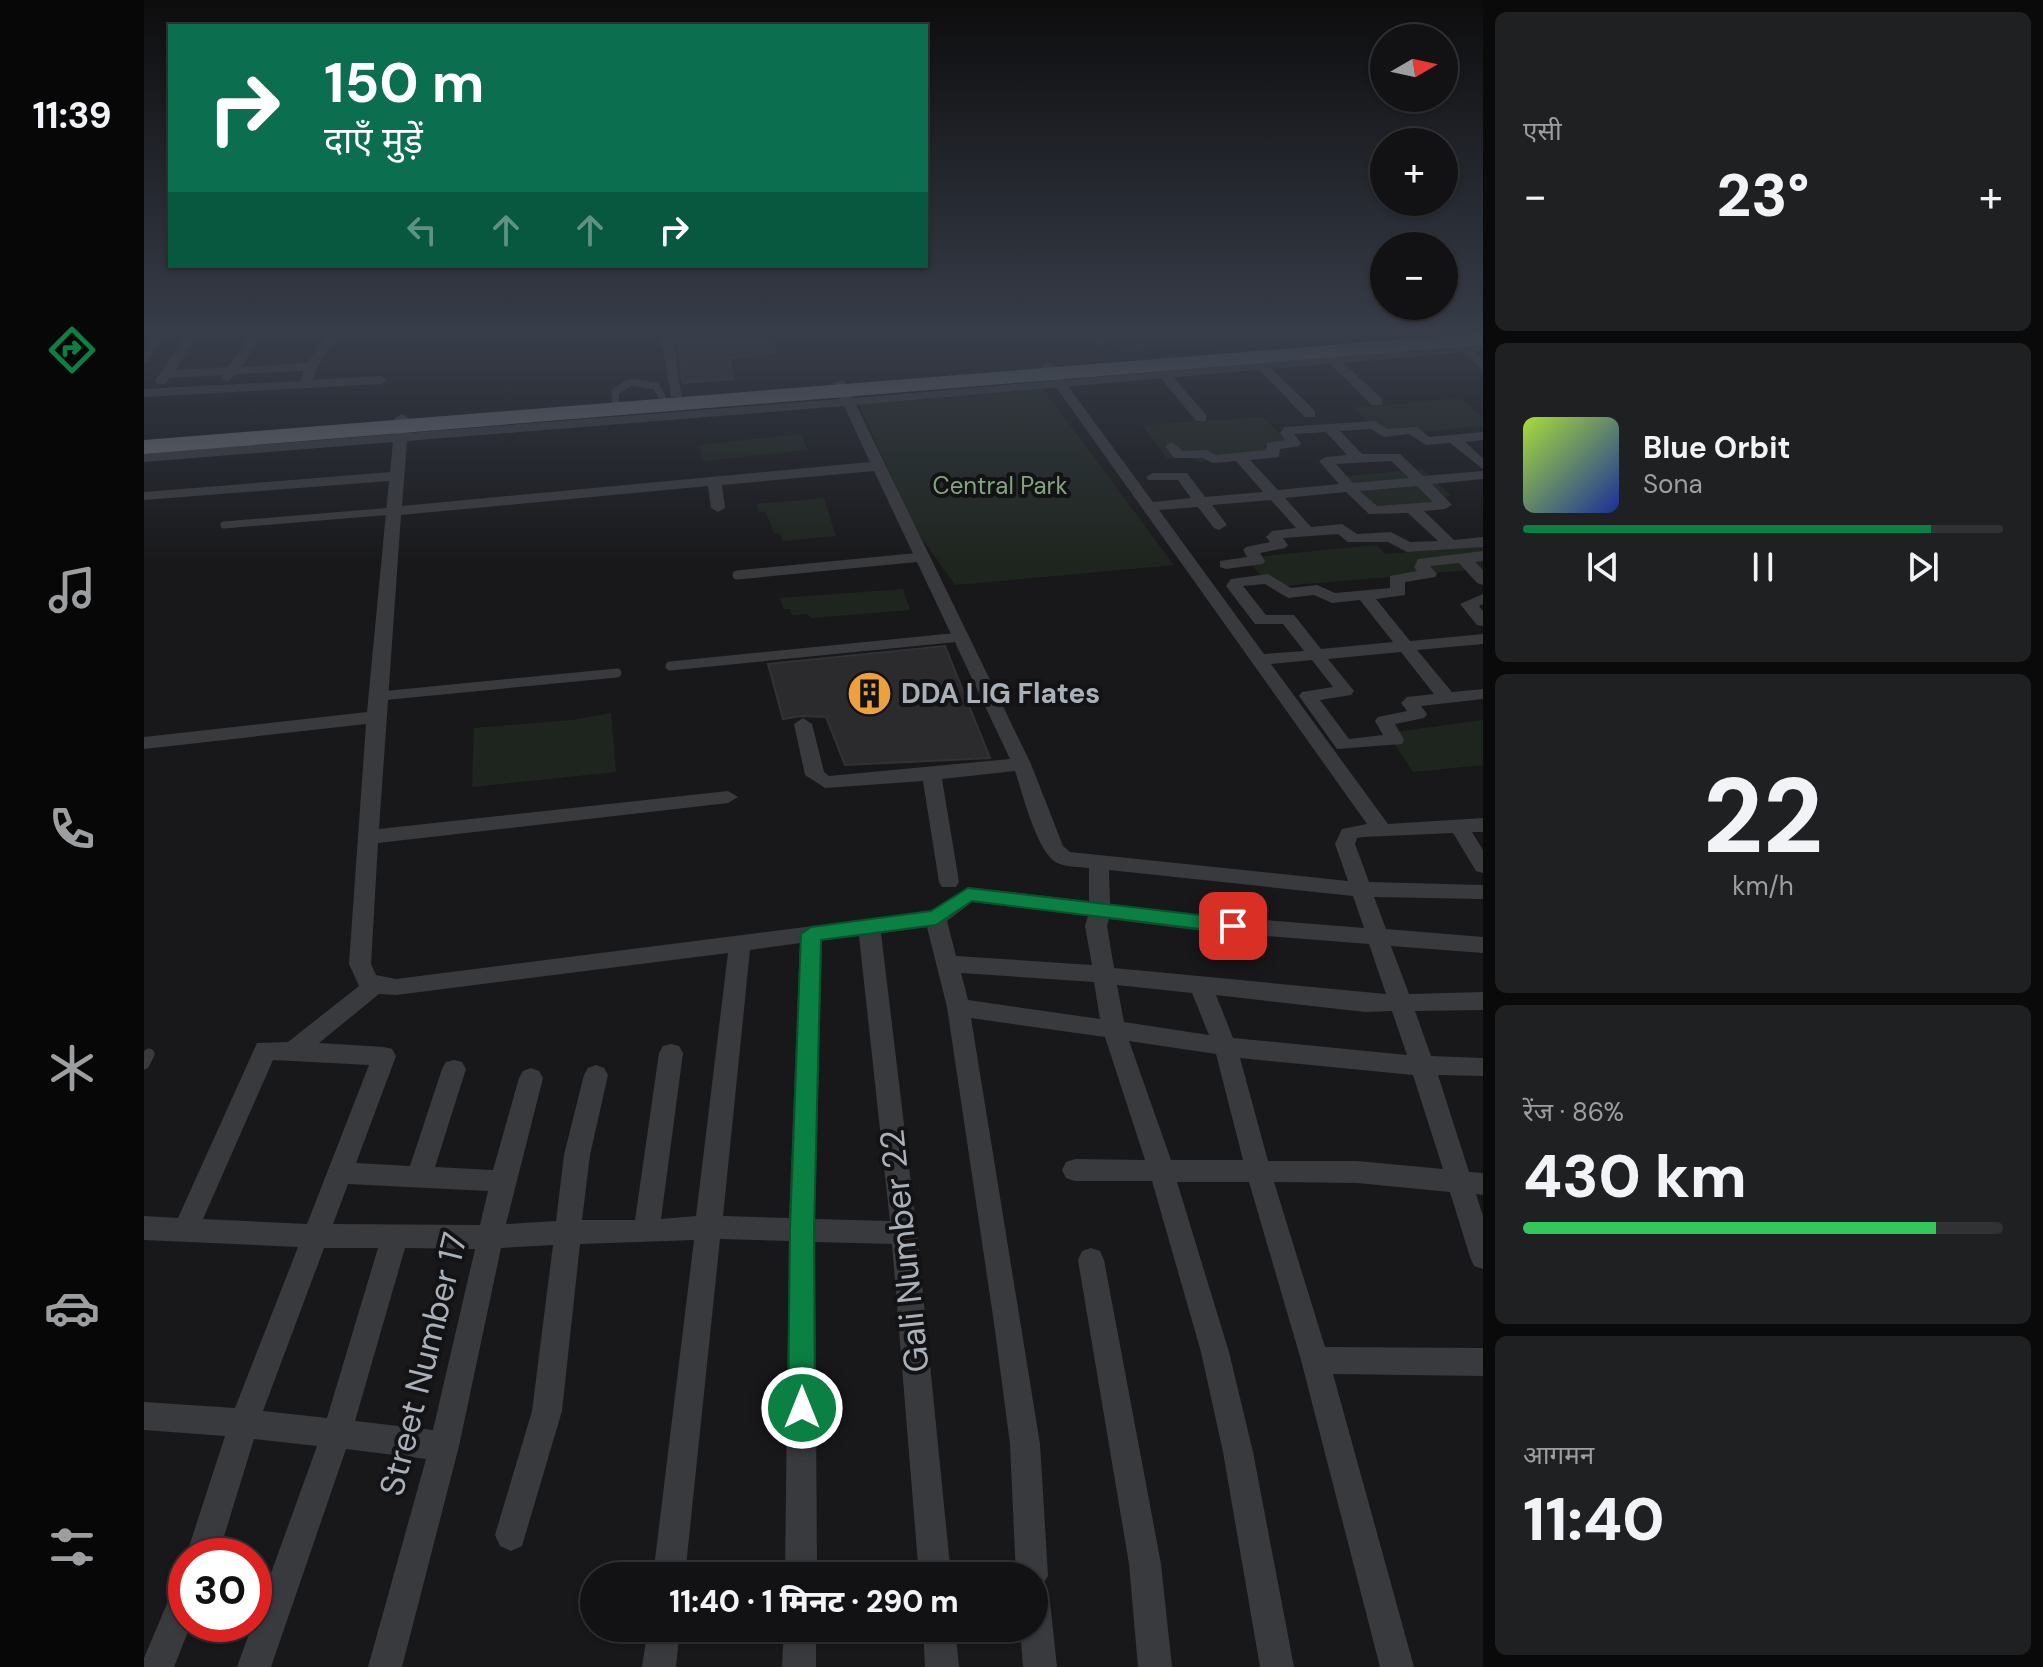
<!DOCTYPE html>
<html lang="hi">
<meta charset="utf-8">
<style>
body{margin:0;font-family:"DM Sans","Noto Sans Devanagari",sans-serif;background:#1f2022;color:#f1f3f6;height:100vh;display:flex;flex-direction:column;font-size:30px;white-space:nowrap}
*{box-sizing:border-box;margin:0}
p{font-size:26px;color:#9c9ea0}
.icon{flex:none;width:44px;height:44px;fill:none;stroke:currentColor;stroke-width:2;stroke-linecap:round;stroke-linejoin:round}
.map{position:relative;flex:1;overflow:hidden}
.drawer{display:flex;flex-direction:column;gap:12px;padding:12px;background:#0a0a0b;width:560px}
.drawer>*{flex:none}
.top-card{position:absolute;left:24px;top:24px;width:760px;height:244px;border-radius:0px;box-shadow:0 2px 6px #0004,0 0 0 2px #313234;background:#0b6e4f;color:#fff;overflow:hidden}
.needle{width:52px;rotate:81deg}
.buttons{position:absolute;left:1226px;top:24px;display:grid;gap:16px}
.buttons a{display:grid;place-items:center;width:88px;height:88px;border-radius:50%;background:#121214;box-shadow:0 2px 6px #0004,0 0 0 2px #313234;font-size:40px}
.speed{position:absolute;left:24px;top:1538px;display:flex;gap:16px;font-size:40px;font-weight:700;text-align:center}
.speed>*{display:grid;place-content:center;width:104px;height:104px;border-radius:50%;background:#121214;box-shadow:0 2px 6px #0004,0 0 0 2px #313234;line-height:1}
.speed .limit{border:12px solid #d22;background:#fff;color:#111}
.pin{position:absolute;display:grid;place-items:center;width:68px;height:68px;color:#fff;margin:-34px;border-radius:16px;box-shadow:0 4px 12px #0006}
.me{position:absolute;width:88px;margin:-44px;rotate:0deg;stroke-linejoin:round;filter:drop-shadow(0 0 6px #0008)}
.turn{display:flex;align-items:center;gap:28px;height:168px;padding:0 24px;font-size:36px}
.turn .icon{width:104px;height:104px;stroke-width:2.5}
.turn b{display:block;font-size:56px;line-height:68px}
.lanes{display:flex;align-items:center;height:76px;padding:0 24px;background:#0003;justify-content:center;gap:40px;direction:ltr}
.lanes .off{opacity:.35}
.big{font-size:60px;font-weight:800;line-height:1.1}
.drawer .widget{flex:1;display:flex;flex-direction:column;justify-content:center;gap:12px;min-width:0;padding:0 28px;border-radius:12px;background:#1f2022}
.drawer .dial{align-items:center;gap:0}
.dial b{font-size:104px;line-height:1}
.song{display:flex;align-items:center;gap:24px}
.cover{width:96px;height:96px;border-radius:12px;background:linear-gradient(135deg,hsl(80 70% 55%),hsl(230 70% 35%))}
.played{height:8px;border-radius:4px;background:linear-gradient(90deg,#0b8043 85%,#313234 85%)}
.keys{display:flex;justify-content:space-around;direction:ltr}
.heat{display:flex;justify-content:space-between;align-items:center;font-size:44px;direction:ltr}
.charge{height:12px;border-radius:6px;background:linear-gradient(90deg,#34c759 86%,#313234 0)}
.trip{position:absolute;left:436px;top:1562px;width:468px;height:80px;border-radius:40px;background:#121214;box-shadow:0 2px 6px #0004,0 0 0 2px #313234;font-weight:800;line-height:80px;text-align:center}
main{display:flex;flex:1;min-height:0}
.tabs{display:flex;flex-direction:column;width:144px;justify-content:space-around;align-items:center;background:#070708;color:#9c9ea0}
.tabs .icon{width:56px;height:56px}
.tabs .selected{color:#0b8043}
.tabs b{font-size:36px;color:#f1f3f6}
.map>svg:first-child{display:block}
.green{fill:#1e251e}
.building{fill:#2b2b2e;stroke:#323235;stroke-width:2}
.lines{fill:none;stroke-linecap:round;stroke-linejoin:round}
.lane-far2{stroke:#393a3e;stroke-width:7}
.lane-far1{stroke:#393a3e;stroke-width:9}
.lane{stroke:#393a3e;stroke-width:11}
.street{fill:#393a3e;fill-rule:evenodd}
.highway{fill:#65696f;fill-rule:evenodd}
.route{fill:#0b8043;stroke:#07532c;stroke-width:2}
.labels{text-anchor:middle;stroke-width:8;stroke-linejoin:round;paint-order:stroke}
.far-park-label{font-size:24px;fill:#83a382;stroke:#131315}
.poi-label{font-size:28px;font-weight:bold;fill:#aab0b9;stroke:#131315;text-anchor:start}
.near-street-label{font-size:34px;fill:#aab0b9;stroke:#131315}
</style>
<main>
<nav class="tabs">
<b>11:39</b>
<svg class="icon selected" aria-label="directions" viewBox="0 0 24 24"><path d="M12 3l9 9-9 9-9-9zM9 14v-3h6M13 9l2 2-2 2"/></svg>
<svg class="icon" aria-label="music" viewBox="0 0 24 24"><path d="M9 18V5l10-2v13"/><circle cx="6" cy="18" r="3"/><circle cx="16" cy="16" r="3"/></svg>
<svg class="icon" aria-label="phone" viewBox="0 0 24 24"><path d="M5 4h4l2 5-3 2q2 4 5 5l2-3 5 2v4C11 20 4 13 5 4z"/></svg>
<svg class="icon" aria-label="climate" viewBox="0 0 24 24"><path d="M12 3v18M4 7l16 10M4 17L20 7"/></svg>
<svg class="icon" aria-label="car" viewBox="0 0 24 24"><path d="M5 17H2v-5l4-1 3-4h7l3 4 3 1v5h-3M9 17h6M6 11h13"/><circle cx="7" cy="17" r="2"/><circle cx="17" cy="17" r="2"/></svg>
<svg class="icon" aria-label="filters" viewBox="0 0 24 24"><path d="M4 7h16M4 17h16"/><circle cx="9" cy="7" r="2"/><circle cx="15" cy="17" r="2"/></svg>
</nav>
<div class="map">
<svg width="1339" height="1667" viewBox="0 0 1339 1667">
<rect width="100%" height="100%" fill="#18181a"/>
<g class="green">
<polygon points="960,332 1216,332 975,353"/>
<polygon points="899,389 1030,565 811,585 772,530 714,403 776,396"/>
<polygon points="1316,398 1339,417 1339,426 1238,435 1209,408"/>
<polygon points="1119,417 1146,444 1120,446 1128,456 1053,462 1048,457 1024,459 998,425"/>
<polygon points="657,434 664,450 560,461 555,445"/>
<polygon points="1279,469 1307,496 1286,498 1296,508 1238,514 1202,476"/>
<polygon points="680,498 692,536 639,541 635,533 630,533 622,513 614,511 613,504"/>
<polygon points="1233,545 1241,554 1339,546 1339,569 1127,587 1102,558"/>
<polygon points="759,589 766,610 668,618 663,614 648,615 646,609 639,609 636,598"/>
<polygon points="467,713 472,772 328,787 330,728 428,720"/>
<polygon points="1339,720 1339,765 1269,772 1243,733"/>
</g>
<g class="building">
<polygon points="531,332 625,332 632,353 585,358 589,379 539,383"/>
<polygon points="801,646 846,758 701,765 682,717 657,716 639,719 624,664"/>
</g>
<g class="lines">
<g class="lane-far2">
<polyline points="742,332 783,336 810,332"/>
<polyline points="951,332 955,342"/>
<polyline points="704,402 1339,347"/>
<polyline points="472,408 471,392 486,382 512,386 518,397"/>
<polyline points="80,525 249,511"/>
</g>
<g class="lane-far1">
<polyline points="593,575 778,557"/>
<polyline points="526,666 817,637"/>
<polyline points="236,696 473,673"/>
</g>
<polyline class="lane" points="0,1064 5,1054"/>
<g class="street">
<polygon points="10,332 22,332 4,362 0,363 0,349"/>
<polygon points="44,332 56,332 31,370 84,367 108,332 120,332 97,367 163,363 185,332 197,332 178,357 168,380 237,376 243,380 237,384 0,397 0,389 157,381 159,371 92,374 83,382 77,378 79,375 26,378 21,384 13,384 11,381"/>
<polygon points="516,332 528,332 538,399 527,396"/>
<polygon points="1314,337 1339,360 1339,371 1310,344 1308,341"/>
<polygon points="1185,357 1193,357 1238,399 1238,405 1228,405 1185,363"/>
<path d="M903,362L907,363L1009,502L1047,498L1034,480H1004L1002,477L1009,473H1043L1061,497L1119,492L1092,461L1069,463L1059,458H1030L1021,446L1028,442L1039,451L1062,450L1072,455L1122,450L1123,443L1141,440L1136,433L1140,427L1230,421L1243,429L1273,427L1285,437L1339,432V440L1321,442L1339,458V469L1306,443L1282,445L1265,434L1240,437L1227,429L1196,431L1218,454H1256L1279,476L1339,471V479L1288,484L1308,505L1301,509L1280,511L1310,540L1339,537V547L1263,552L1244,542H1204L1194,534L1139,538L1144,545L1141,548L1116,553L1121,561L1119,564L1082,569L1076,567V561L1103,557L1099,550L1102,547L1126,542L1122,537L1128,531L1152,528L1127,500L1068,505L1083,525L1075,530L1070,528L1054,507L1015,510L1120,654L1160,651L1139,624H1111L1082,586L1087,579L1124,574L1147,588L1173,585L1191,593L1246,588V576L1273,571L1270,567L1274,559L1339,551V561L1331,562L1339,570V585L1333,583L1315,563L1286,566L1293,574L1291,577L1261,582V595L1232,599L1266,641L1339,634V644L1273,650L1308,692L1339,689V699L1277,706L1283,714L1280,718L1251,724L1260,740L1258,744L1193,749L1155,696L1158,692L1189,687L1168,660L1127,664L1244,824L1339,818V832H1328L1339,850V873L1332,871L1309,833L1219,837L1213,838L1211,844L1225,882L1339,885V899L1230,897L1242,929L1339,937V953L1247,946L1265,994L1339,992V1010L1271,1011L1287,1056L1339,1058V1076L1294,1075L1325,1172L1339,1173V1195L1332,1194L1339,1216V1269L1330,1266L1326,1257L1306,1192L1213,1183L1130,1182L1181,1347L1339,1348V1376L1189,1374L1270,1667H1236L1157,1360L1105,1182H1033L1085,1352L1109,1452L1150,1667H1116L1079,1452L1057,1352L1008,1181H931L922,1178L918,1170L922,1162L931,1159L1001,1160L961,1037L827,1018L896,1444L904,1576L896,1588L901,1591L906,1602L913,1667H879L876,1628H890V1576H872L866,1444L850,1323L803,1007L783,927L737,933L773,1233L807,1576H775L748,1244L671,1242L673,1576H641L645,1241L576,1239L541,1576H509L550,1240L436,1244L418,1411L378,1546L367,1551L356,1546L351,1535L388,1411L409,1245L357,1248L315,1446L258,1667H224L282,1459L202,1449L127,1667H93L173,1446L110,1439L74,1556H42L81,1436L0,1430V1402L91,1408L154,1247L0,1240V1216L34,1218L113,1043L144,1042L215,986L205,964L222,724L0,749V737L223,712L245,481L0,500V492L246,472L249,442L0,462V454L250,434L251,418L258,414L265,418L263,433L696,399L689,383L700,380L887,764L919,846L926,852L1204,881L1191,844L1198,829L1223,824L897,366ZM700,406L726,462L258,506L263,441ZM1182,432L1203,455L1182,457L1175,461L1195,484L1134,490L1106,460L1135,457L1136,449L1155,446L1157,443L1150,434ZM1247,461L1265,478L1209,483L1192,464ZM730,471L866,759L685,776L680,772L668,724L659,718L650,724L661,775L681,788L779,781L795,882L798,887H812L815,882L798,779L871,771C879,794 892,851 913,863C922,867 935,867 945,868V901L824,887L787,911L252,979L232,975L227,964L234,843L584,803L594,797L584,791L235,829L257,515L564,486L567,508L574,512L581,508L578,485ZM1273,486L1289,502L1233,506L1216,491ZM1202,492L1225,514L1264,513L1294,541L1266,542L1247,532L1213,534L1198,524L1167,527L1141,498ZM1121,584L1144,598L1170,595L1188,603L1216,600L1249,642L1177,649L1150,615H1122L1099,586ZM1257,652L1290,694L1263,697L1257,703L1263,711L1234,717L1231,721L1239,735L1205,739L1176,700L1207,695L1210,691L1184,659ZM965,870L1209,896L1220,928L1059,915L966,904ZM828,902L944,916L941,926L948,965L812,956L803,921ZM965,919L1059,931L1225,944L1242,994L970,968L963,926ZM715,936L746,1221L671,1219L678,940ZM656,943L645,1218L579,1216L606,950ZM584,953L552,1216L517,1219L539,1053L535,1046L527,1044L519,1046L515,1053L491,1220H438L446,1155L464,1075L460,1068L452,1065L444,1068L440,1075L420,1155L412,1221L362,1224L399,1078L395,1071L387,1068L379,1071L375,1078L349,1170L291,1167L322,1069L318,1062L310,1060L302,1062L298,1069L266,1166L212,1163L252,1056L248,1049L240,1047L175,1043L235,994L252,995ZM817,973L950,982L956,1019L824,1000ZM973,985L1048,993L1065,1035L980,1022ZM1072,995L1221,1012L1248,1011L1263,1055L1089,1038ZM985,1041L1072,1054L1099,1160H1027ZM1096,1058L1269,1075L1299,1169L1213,1161H1124ZM129,1060L225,1065L163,1224L59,1219ZM204,1184L344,1191L336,1225L189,1224ZM180,1248H234L183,1418L119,1411ZM261,1248L331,1249L289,1430L211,1421Z"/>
<polygon points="1115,364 1123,364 1171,411 1171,417 1161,417 1115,370"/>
<polygon points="1016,371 1024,371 1062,415 1062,421 1052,421 1016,377"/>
<polygon points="1339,594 1339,604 1335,606 1339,611 1339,626 1333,625 1316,604"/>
<polygon points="947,1248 956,1251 960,1260 1017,1564 1028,1667 994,1667 985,1564 934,1260 938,1251"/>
<polygon points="42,1580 42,1624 47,1624 30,1667 0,1667 0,1658 31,1585"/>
<polygon points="504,1628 536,1628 532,1667 498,1667"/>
<polygon points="640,1628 672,1628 672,1667 638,1667"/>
<polygon points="779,1628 811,1628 815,1667 781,1667"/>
</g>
<polygon class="highway" points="1339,333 1339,345 0,454 0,440"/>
</g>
<linearGradient id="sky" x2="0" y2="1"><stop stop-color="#0d0d0e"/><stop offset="0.59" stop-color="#373d49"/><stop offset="1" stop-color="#373d49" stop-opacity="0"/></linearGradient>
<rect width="1339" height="565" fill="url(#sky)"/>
<polygon class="route" points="824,888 1089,919 1099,926 1089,933 828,901 792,925 677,940 670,1230 671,1408 667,1417 658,1421 648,1417 644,1408 646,1230 657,934 667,927 787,911"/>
<defs>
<symbol id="building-disc" viewBox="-11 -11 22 22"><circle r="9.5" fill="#eda03c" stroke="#131315"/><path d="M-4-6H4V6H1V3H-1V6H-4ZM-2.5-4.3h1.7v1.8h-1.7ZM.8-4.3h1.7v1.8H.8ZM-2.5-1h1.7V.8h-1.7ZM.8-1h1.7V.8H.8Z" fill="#111"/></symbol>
</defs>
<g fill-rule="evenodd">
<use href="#building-disc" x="700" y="668" width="51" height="51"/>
</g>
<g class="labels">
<g class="far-park-label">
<text x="856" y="494">Central Park</text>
</g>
<g class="poi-label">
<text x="757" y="703">DDA LIG Flates</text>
</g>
<g class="near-street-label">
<text transform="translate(760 1251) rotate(-96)" y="12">Gali Number 22</text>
<text transform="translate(279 1364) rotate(-76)" y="12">Street Number 17</text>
</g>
</g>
</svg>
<div class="buttons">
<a><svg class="needle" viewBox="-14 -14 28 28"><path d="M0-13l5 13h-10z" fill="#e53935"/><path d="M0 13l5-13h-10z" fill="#9c9ea0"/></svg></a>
<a>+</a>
<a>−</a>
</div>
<div class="speed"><div class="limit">30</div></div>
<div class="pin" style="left:1089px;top:926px;background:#d93025"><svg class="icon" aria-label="arrive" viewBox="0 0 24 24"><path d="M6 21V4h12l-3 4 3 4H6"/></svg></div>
<svg class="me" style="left:658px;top:1408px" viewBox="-20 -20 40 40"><circle r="17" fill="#0b8043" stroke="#fff" stroke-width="3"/><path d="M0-11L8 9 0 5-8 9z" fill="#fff"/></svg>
<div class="trip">11:40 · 1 मिनट · 290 m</div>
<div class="top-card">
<div class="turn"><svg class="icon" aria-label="right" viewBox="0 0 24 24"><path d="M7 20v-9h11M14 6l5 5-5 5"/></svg><div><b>150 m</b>दाएँ मुड़ें</div></div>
<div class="lanes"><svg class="icon off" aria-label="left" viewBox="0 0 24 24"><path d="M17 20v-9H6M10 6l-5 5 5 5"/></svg><svg class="icon off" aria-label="ahead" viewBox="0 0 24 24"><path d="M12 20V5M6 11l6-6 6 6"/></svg><svg class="icon off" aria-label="ahead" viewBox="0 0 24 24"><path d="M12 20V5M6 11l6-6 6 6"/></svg><svg class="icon" aria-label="right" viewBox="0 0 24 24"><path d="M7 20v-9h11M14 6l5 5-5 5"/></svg></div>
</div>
</div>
<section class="drawer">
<div class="widget"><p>एसी</p>
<div class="heat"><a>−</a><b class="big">23°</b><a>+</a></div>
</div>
<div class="widget">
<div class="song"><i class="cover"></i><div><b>Blue Orbit</b><p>Sona</p></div></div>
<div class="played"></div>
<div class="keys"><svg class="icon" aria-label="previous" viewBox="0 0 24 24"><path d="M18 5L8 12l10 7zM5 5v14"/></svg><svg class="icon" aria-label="pause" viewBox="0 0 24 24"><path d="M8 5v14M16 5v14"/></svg><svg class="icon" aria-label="next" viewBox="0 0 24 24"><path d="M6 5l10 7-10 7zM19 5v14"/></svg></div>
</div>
<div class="widget dial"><b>22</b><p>km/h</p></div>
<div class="widget"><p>रेंज · 86%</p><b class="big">430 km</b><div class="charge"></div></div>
<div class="widget"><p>आगमन</p><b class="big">11:40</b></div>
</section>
</main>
